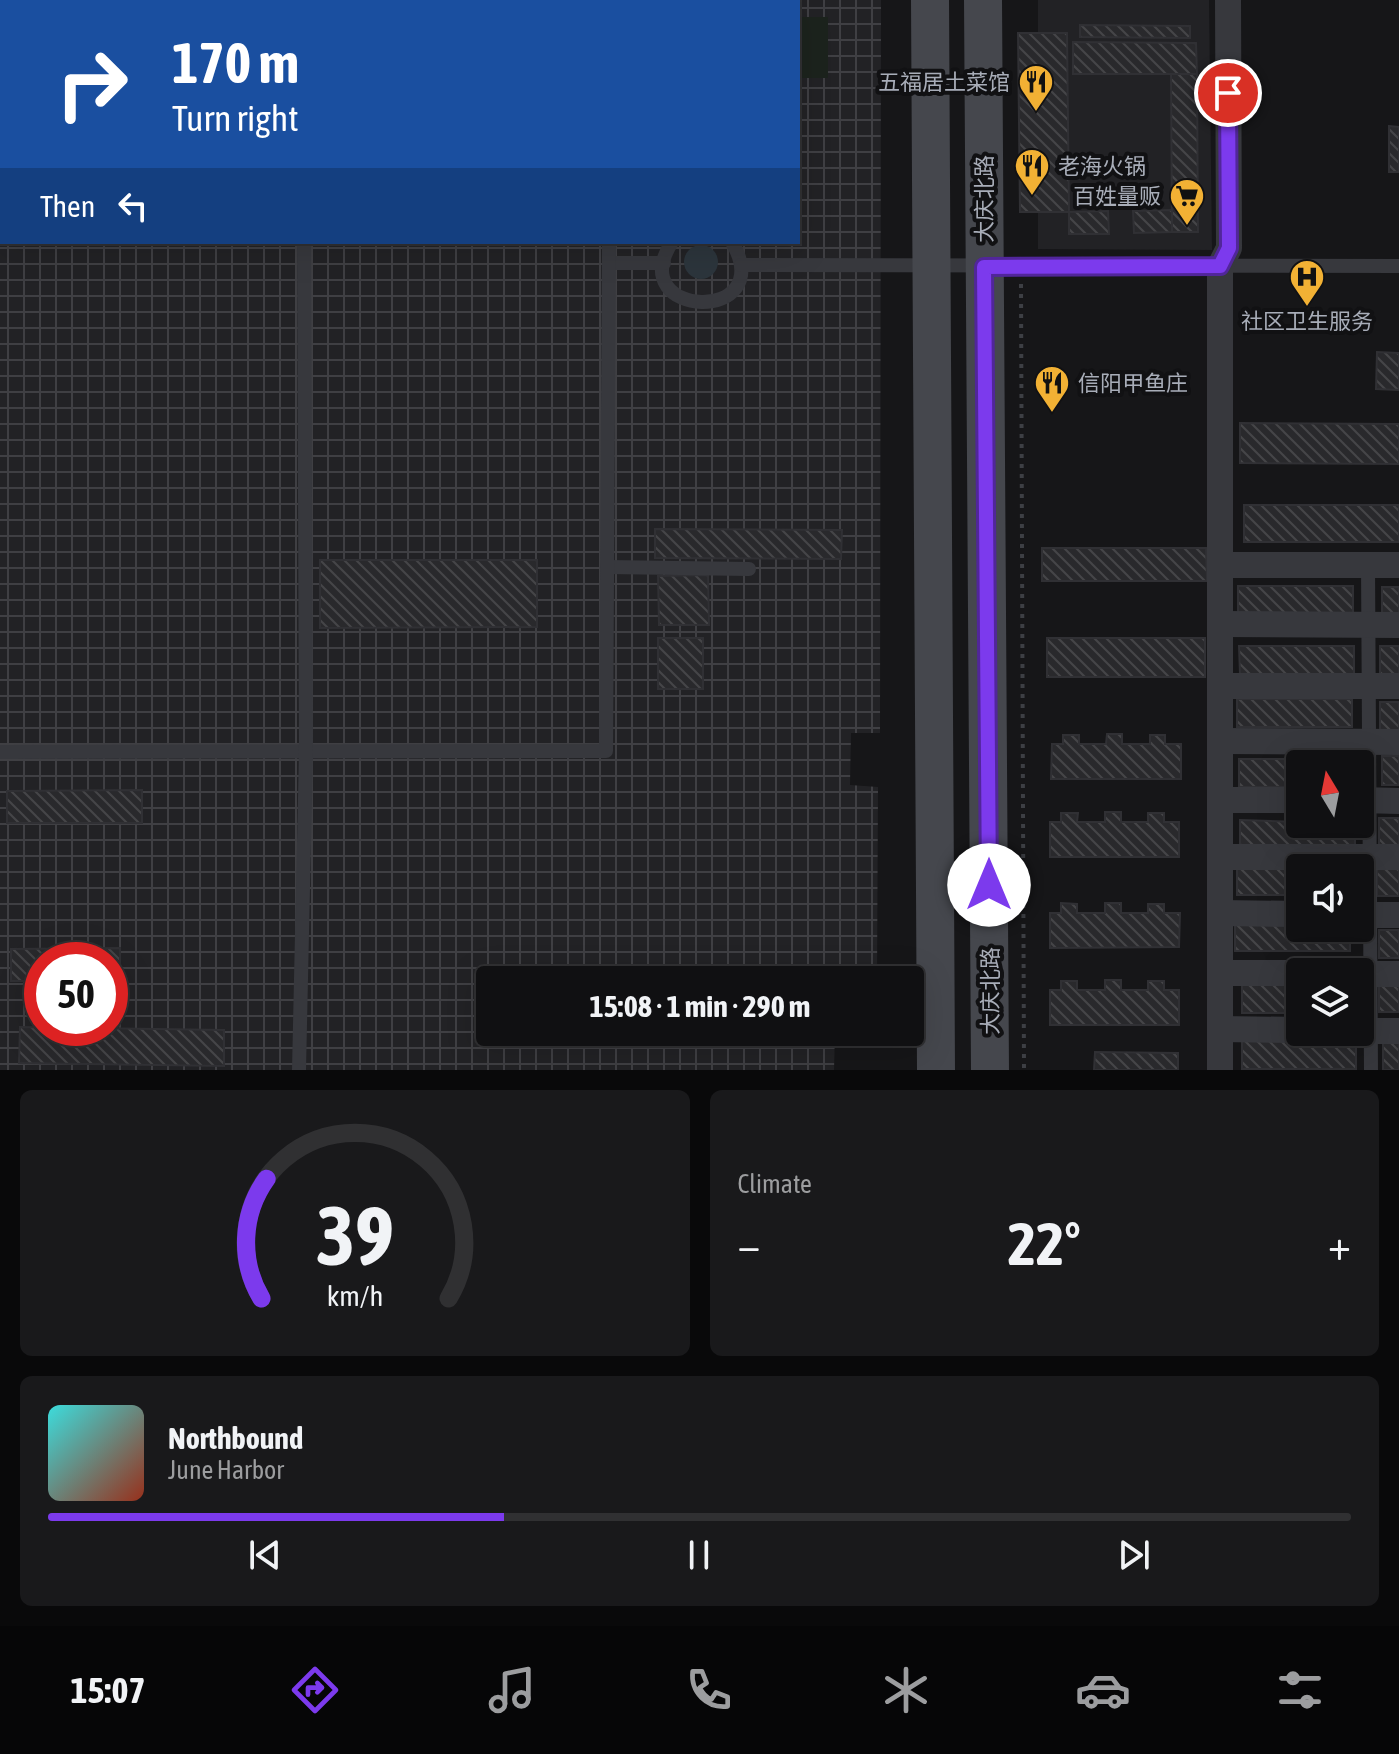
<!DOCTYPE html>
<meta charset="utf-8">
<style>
body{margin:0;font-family:"Asap Condensed","Noto Sans SC",sans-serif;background:#19191b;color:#f1f3f6;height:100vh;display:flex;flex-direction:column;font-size:30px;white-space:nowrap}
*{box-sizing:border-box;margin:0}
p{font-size:26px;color:#9c9d9f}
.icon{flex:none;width:44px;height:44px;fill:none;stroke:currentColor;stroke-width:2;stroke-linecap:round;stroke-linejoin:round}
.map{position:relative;height:1070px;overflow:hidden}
.details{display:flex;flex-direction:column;gap:20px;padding:20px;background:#09090a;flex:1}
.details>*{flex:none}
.banner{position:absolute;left:0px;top:0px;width:800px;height:244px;box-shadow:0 8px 32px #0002,0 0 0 2px #303032;background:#1a4fa0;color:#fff;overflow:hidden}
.needle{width:52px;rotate:350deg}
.buttons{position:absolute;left:1286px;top:750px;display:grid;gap:16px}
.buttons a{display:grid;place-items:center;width:88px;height:88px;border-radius:8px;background:#101012;box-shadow:0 8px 32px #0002,0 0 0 2px #303032;font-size:40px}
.speed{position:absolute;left:24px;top:942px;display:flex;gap:16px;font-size:40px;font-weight:700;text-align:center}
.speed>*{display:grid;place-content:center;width:104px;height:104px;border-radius:50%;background:#101012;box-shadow:0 8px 32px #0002,0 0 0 2px #303032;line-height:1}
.speed .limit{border:12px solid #d22;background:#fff;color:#111}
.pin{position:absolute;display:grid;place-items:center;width:68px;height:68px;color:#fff;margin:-34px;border:4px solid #fff;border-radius:50%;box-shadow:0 2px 8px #0007}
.me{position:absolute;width:88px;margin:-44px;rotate:0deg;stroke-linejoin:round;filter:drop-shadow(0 0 6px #0008)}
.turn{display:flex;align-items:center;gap:28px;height:168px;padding:0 40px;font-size:36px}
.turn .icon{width:104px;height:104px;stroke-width:2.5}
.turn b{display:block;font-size:56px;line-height:68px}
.then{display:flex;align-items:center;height:76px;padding:0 40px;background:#0003;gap:16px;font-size:30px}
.big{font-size:60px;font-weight:700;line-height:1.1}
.details .card{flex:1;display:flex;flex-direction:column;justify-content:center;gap:12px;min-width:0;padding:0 28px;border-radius:12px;background:#19191b}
.details .dial{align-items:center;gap:0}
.dial svg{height:208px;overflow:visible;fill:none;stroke:#303032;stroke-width:7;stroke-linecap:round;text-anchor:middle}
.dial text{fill:#f1f3f6;stroke:none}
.song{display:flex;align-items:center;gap:24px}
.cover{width:96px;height:96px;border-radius:12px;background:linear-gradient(135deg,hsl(180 70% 55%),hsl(10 70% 35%))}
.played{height:8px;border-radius:4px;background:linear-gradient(90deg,#7c3aed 35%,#303032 35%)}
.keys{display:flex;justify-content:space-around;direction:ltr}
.heat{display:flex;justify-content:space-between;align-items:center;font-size:44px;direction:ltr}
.details .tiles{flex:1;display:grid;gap:20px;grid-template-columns:1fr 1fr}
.card:last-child{grid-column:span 2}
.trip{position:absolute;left:476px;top:966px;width:448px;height:80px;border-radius:8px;background:#101012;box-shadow:0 8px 32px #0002,0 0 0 2px #303032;font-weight:700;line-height:80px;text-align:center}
.dock{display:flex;height:128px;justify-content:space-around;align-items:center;background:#060607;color:#9c9d9f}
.dock .icon{width:56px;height:56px}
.dock .current{color:#7c3aed}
.dock b{font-size:36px;color:#f1f3f6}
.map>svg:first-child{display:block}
.built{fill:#222225}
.industrial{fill:url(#industrial-grid);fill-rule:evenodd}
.pitch{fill:#1c231d}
.water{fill:#2c353c}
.building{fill:url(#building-back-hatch);stroke:#303034;stroke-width:2}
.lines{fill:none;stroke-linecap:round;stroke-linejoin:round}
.path{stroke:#3d3f44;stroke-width:4;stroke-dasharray:4 6;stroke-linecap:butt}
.service{stroke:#37383d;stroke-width:14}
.minor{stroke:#37383d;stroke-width:26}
.secondary{stroke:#45474d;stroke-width:38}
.route-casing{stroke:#51269a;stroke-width:20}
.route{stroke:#7c3aed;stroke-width:14}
.labels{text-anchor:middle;stroke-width:8;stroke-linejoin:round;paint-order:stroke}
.poi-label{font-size:22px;fill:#a8adb8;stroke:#111113;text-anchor:end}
.street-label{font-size:22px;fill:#a8adb8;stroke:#111113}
</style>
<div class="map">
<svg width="1399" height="1070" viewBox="0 0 1399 1070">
<defs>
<pattern id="industrial-grid" width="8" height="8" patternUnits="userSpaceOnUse" patternTransform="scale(2)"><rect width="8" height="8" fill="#222225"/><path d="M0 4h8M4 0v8" fill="none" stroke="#3f3f43"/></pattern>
<pattern id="building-back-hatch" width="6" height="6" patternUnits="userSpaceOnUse" patternTransform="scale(2)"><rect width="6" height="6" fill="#29292c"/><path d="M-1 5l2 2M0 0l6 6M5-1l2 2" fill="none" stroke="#454548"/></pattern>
</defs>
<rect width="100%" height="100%" fill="#161618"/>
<polygon class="built" points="1038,0 1209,0 1212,250 1038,249"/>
<path class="industrial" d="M0,0H881L880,733H851L850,785L878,787L877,980H490V1032H835L834,1070H0ZM2,2H798V242H2ZM42,960H110V1028H42Z"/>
<rect class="pitch" x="798" y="17" width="30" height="61"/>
<circle class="water" cx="701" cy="262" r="17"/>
<g class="building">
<polygon points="1080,25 1190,26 1190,38 1080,37"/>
<polygon points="1018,33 1067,33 1069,212 1020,212"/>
<polygon points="1073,42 1196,43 1197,74 1073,74"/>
<polygon points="1171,74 1197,74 1198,232 1172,232"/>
<polygon points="1389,126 1399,127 1399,172 1389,172"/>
<polygon points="1172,210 1172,232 1134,233 1133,211"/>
<polygon points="1108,211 1109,234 1069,234 1069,212"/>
<polygon points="1377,352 1399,353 1399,390 1376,389"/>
<polygon points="1240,423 1399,424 1399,464 1240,463"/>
<rect x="1244" y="505" width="155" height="37"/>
<polygon points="655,529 842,530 841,559 655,558"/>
<polygon points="1042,548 1206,548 1207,581 1042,581"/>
<polygon points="320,560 537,560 537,627 320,628"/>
<polygon points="708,575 709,625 659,625 658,576"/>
<rect x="1238" y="586" width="115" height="28"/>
<rect x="1382" y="587" width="17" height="29"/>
<rect x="658" y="638" width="45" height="51"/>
<rect x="1047" y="638" width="158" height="39"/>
<polygon points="1239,646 1354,646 1354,674 1240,674"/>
<rect x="1380" y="646" width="19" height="28"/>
<rect x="1237" y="699" width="115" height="28"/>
<rect x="1380" y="702" width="19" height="29"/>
<polygon points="1107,734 1122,734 1122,744 1150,744 1150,735 1165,735 1165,744 1181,744 1181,779 1051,779 1052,744 1063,744 1063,735 1079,735 1079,744 1106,744"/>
<rect x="1382" y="756" width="17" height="29"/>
<polygon points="1239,759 1353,759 1353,764 1300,764 1300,787 1239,787"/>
<polygon points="142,790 142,823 7,823 7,791"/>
<polygon points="1105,812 1121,812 1121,822 1148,822 1148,813 1164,813 1164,822 1179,822 1179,857 1050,857 1050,822 1061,822 1061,813 1078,813 1077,822 1105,822"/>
<rect x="1379" y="818" width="20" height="29"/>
<polygon points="1240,820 1355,824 1355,849 1240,849"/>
<polygon points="1237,866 1300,868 1300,895 1237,895"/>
<rect x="1377" y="868" width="22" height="28"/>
<polygon points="1061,903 1077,904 1077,913 1105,913 1105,903 1121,903 1121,913 1148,913 1148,904 1164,904 1164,913 1180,913 1179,947 1050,948 1050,913 1061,913"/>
<polygon points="1235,922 1300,922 1300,928 1350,928 1350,951 1235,951"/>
<rect x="1379" y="930" width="20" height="28"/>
<polygon points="120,948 120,980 110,980 110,960 42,960 42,981 11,981 11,949"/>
<polygon points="1105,980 1121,980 1121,990 1148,990 1148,981 1164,981 1164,990 1179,990 1179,1025 1050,1025 1050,990 1061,990 1061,981 1077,981 1077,990 1105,990"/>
<rect x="1379" y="983" width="20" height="29"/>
<rect x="1242" y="984" width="58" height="29"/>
<polygon points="20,1027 224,1030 224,1066 19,1063"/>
<rect x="1242" y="1041" width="114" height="28"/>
<rect x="1383" y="1042" width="16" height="28"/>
<polygon points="1095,1052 1178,1053 1178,1070 1094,1070"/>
</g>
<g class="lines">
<polyline class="path" points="1021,284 1024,1070"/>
<g class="service">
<polyline points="303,0 303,2"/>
<polyline points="607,0 607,2"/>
<path d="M672,242C622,319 780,325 732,242"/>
<polyline points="609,263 664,263"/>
<polyline points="741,265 1399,266"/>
<polyline points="1368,565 1371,1070"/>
<polyline points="607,567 749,569"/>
<polyline points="0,752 606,751 609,242"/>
<polyline points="299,1070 306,752 304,242"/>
</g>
<g class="minor">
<polyline points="1220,565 1399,565"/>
<polyline points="1220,624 1399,625"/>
<polyline points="1220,686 1399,686"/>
<polyline points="1220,741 1399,742"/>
<polyline points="1220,800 1300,800"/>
<polyline points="1360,800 1399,801"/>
<polyline points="1220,857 1399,857"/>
<polyline points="1220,913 1300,914"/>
<polyline points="1360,915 1399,915"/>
<polyline points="1220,973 1300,973"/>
<polyline points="1360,974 1399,974"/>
<polyline points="1220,1029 1300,1030"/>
<polyline points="1360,1031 1399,1031"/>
<polyline points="1220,1070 1220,266 1229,248 1228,0"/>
</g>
<g class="secondary">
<polyline points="930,0 936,1070"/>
<polyline points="983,0 990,1070"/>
</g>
</g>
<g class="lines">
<defs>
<polyline id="route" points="989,885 984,267 1220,266 1229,248 1228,93"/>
</defs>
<use href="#route" class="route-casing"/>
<use href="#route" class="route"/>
</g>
<defs>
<symbol id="restaurant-pin" viewBox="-11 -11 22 30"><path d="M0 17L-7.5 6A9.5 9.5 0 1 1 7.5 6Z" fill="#f2b134" stroke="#111113"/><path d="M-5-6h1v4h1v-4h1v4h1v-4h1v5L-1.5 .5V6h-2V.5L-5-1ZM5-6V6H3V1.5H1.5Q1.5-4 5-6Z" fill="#111"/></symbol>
<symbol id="supermarket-pin" viewBox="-11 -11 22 30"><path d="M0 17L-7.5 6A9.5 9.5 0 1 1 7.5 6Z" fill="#f2b134" stroke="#111113"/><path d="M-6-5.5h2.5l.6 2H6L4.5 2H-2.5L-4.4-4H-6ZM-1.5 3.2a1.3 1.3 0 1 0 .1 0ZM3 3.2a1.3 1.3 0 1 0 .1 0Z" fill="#111"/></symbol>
<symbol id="hospital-pin" viewBox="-11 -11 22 30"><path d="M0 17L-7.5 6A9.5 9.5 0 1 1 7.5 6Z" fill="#f2b134" stroke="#111113"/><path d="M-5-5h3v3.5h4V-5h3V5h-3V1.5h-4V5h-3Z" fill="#111"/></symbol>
</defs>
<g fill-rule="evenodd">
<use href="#restaurant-pin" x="1016" y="62" width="40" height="54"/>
<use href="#restaurant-pin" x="1012" y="146" width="40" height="54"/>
<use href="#supermarket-pin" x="1167" y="176" width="40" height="54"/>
<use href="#hospital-pin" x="1287" y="257" width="40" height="54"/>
<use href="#restaurant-pin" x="1032" y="363" width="40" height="54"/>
</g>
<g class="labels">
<g class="poi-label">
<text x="1010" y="90">五福居土菜馆</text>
<text x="1058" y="174" text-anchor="start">老海火锅</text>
<text x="1161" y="204">百姓量贩</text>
<text x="1307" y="329" text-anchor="middle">社区卫生服务</text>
<text x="1078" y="391" text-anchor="start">信阳甲鱼庄</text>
</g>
<g class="street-label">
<text transform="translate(984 199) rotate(-90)" y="8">大庆北路</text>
<text transform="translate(990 991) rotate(-90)" y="8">大庆北路</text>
</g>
</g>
</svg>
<div class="buttons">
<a><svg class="needle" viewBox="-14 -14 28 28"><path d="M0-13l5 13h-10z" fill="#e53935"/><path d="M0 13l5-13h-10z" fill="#9c9d9f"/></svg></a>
<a><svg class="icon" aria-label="sound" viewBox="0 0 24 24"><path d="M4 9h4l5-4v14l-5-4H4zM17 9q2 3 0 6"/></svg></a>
<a><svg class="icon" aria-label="layers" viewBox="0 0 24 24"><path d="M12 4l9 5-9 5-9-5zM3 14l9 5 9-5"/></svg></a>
</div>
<div class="speed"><div class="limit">50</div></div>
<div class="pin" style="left:1228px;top:93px;background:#d93025"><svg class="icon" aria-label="arrive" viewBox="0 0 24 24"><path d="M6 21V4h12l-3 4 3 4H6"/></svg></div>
<svg class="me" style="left:989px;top:885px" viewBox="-20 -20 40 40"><circle r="19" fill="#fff"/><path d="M0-13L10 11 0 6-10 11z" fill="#7c3aed"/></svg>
<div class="trip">15:08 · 1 min · 290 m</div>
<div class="banner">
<div class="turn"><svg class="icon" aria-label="right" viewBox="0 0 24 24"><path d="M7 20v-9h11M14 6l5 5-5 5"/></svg><div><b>170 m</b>Turn right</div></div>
<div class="then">Then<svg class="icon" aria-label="left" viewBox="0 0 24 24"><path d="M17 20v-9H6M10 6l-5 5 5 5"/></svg></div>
</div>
</div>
<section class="details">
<div class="tiles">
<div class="card dial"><svg viewBox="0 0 100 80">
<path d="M14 69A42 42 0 1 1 86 69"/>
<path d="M14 69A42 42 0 0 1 16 23" stroke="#7c3aed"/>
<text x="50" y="56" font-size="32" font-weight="700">39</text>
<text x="50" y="72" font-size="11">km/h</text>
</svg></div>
<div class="card"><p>Climate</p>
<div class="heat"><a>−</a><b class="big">22°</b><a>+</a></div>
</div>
<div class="card">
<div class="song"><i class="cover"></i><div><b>Northbound</b><p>June Harbor</p></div></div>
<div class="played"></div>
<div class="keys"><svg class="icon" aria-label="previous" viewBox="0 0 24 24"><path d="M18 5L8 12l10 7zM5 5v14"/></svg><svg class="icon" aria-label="pause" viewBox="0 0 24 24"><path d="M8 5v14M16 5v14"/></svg><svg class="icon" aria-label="next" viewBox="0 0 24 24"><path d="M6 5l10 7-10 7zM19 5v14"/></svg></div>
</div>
</div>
</section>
<nav class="dock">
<b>15:07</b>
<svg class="icon current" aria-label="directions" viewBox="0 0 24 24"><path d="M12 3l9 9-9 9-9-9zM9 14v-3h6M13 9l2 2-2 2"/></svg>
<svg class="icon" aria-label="music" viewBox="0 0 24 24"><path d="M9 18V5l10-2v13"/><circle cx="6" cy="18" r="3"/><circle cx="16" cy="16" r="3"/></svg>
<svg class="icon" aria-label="phone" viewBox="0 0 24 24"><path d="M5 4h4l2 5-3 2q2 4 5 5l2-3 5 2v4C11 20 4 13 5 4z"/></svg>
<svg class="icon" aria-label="climate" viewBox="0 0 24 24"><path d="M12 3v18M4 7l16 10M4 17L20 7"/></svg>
<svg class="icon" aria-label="car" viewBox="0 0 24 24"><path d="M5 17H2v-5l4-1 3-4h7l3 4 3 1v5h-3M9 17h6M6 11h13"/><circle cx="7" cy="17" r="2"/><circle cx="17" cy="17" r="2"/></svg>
<svg class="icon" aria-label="filters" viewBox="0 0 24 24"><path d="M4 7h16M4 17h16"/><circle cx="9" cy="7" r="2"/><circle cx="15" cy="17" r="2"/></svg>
</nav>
